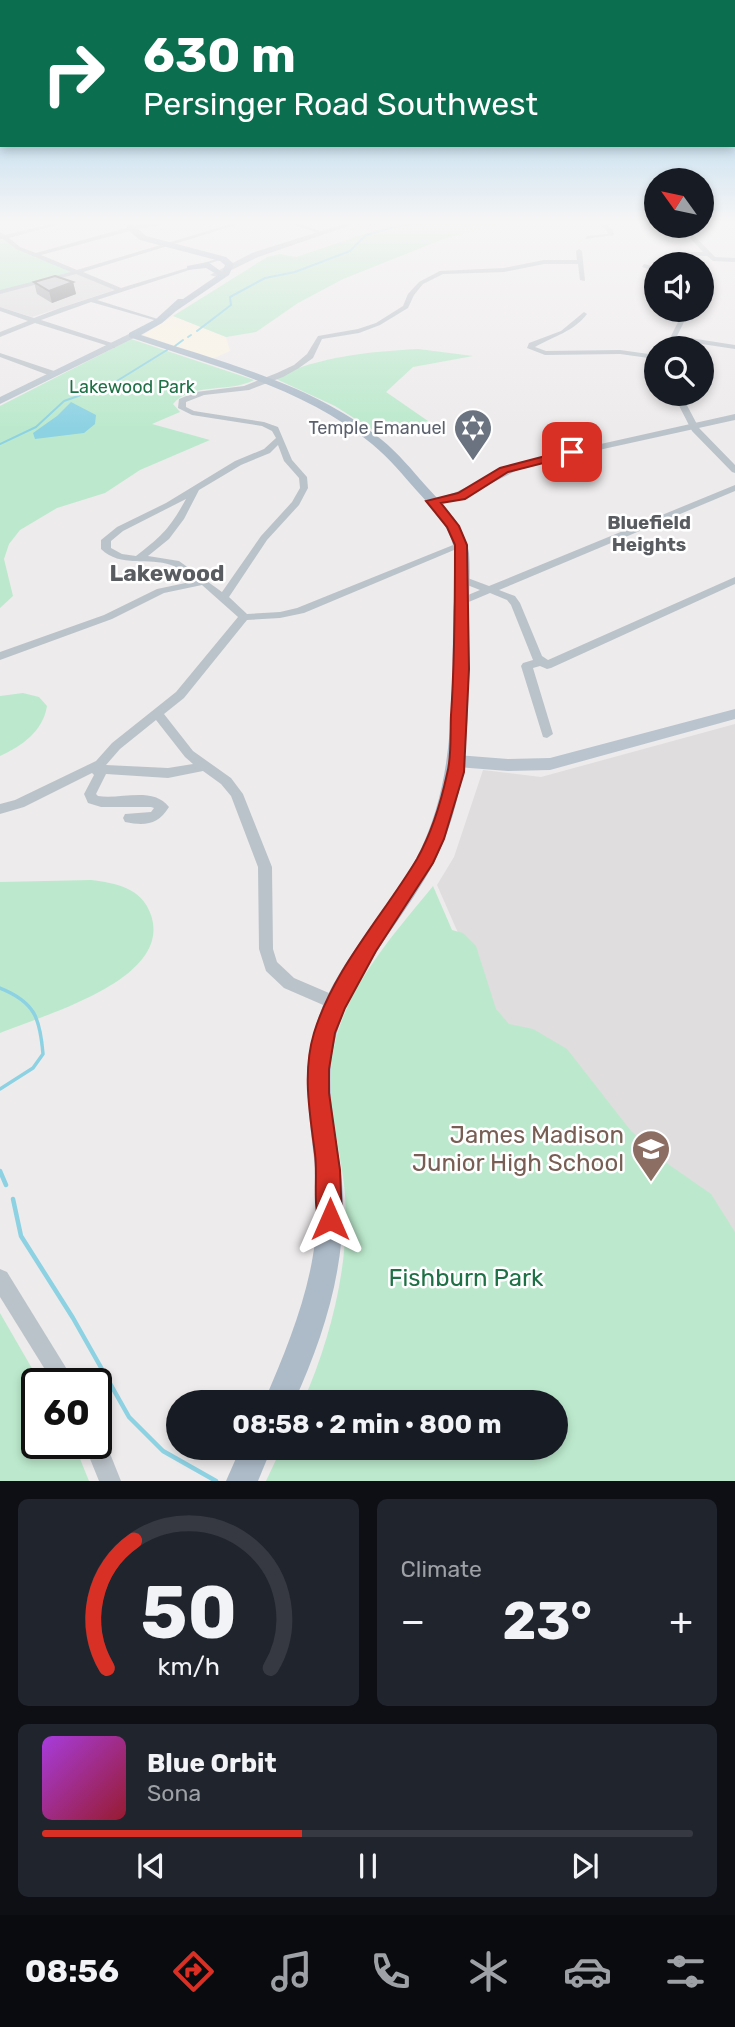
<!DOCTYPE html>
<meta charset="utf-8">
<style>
body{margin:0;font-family:Rubik,sans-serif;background:#20242c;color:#f1f3f6;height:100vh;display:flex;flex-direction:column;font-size:26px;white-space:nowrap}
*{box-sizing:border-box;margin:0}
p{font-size:23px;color:#9ea1a6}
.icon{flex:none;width:38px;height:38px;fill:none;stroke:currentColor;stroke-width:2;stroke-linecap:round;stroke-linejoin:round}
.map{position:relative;height:1481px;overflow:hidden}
.drawer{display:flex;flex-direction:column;gap:18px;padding:18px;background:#0d0f14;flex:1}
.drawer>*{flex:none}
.banner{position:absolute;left:0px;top:0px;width:735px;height:147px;box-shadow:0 4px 10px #0003;background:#0b6e4f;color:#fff;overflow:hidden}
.needle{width:46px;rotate:303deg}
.buttons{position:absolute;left:644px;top:168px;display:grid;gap:14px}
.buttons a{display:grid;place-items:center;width:70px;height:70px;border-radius:50%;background:#171b24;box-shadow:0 4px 10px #0003;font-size:35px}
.speed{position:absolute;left:21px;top:1368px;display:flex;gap:14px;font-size:35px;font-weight:700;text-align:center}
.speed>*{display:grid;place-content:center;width:91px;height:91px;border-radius:50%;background:#171b24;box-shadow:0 4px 10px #0003;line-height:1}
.speed .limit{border:4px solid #111;border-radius:10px;background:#fff;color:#111}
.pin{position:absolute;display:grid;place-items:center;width:60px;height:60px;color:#fff;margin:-30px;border-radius:14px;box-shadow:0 4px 10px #0006}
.me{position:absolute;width:77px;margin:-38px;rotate:0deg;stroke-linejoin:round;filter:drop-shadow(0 0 5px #0008)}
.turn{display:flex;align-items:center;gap:24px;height:147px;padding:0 28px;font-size:32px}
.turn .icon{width:91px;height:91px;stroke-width:2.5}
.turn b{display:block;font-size:49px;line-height:60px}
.big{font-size:52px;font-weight:700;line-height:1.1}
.drawer .widget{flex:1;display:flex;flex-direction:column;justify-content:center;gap:10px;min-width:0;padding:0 24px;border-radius:10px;background:#20242c}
.drawer .dial{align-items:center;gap:0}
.dial svg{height:182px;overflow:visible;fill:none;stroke:#363941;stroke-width:7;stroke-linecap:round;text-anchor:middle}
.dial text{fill:#f1f3f6;stroke:none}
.song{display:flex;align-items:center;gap:21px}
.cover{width:84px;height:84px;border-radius:10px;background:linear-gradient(135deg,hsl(280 70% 55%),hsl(350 70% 35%))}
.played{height:7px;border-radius:4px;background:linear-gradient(90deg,#d93025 40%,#363941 40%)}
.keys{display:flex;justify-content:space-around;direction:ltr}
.heat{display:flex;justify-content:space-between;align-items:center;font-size:38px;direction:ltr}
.drawer .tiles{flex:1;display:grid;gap:18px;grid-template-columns:1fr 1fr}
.widget:last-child{grid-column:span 2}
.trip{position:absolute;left:166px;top:1390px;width:402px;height:70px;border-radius:35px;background:#171b24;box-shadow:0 4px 10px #0003;font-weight:700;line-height:70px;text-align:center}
.tabs{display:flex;height:112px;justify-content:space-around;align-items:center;background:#090b0e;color:#9ea1a6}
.tabs .icon{width:49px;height:49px}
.tabs .selected{color:#d93025}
.tabs b{font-size:32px;color:#f1f3f6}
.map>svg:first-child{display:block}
.commercial{fill:#f9f3e4}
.education{fill:#dfdddd}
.green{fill:#bce9cd}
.water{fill:#8dd2e3}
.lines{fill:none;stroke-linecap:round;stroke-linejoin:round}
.stream-far2{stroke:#8dd2e3;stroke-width:2}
.stream-far1{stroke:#8dd2e3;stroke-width:3.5}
.stream{stroke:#8dd2e3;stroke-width:4.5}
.minor{fill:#bbc3ca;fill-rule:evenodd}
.tertiary{fill:#bbc3ca;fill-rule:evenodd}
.secondary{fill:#bac4ce;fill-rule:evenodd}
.primary{fill:#adbbc9;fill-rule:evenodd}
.wall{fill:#abacb1}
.shaded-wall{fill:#8b8c90}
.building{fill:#c7c8ce;stroke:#8b8c90;stroke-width:2}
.route{fill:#d93025;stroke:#8d1f18;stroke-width:2}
.labels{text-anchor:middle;stroke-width:5;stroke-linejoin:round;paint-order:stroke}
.far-park-label{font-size:18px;fill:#1e7146;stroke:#fff}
.far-worship-label{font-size:18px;fill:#5b616d;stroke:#fff;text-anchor:end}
.far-neighbourhood-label{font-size:19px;font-weight:bold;fill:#595c60;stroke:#fff}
.neighbourhood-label{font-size:23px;font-weight:bold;fill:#595c60;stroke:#fff}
.near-education-label{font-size:24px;fill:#785e54;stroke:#fff;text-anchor:end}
.near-park-label{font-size:24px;fill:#1e7146;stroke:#fff}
</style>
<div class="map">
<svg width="735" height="1481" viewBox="0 0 735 1481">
<rect width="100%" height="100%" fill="#eeebec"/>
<polygon class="commercial" points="173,316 226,337 230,351 212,359 143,335"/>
<g class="education">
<polygon points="77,272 117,289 32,317 0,307 0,291"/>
<polygon points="735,724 735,1481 699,1481 437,885 454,857 483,770 541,777"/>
</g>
<g class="green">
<polygon points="403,221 506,221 441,240 343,279 298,303 256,332 226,337 173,316 267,257 280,254 296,257"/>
<polygon points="0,237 18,248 77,272 0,291"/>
<path d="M131,339L254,380C230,393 191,382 173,404L180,412L152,424L210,440L140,470L105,493L57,508L20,530L9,544L4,559L13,596L0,608V406Z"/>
<path d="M418,349L473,356L413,367L386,392L428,421L376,432L335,406L274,378C321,356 367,352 418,349Z"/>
<path d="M23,693L39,697L47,706C43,731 22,746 0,756V696Z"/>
<path d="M91,880C116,883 142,888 151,915C173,980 43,1015 0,1033V882Z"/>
<path d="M433,886L452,930L463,933L476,946L496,1009L509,1024L533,1029L567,1049L631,1131L668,1164L711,1194L735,1232V1481H266L282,1447H556V1402H303C332,1336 352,1256 344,1184C338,1137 323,1089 335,1042C350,982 395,933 433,886Z"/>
<polygon points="0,1313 41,1384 37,1384 37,1444 74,1444 89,1481 0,1481"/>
</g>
<polygon class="water" points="71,402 96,415 95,424 84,433 35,439 33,433 57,416"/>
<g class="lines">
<g class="stream-far2">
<polyline points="197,331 231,305 230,297 265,278 295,272 350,251 366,235 394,227 437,221"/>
<polyline points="188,337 191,335"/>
<polyline points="175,346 183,340"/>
<polyline points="0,444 36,427 64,401 112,384 167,350"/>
</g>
<path class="stream-far1" d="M0,988C35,1002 40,1018 43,1054L33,1068L0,1089"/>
<g class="stream">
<polyline points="0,1171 6,1185"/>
<polyline points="13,1199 21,1236 73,1318 129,1417 163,1451 216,1481"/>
</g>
<g class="minor">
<polygon points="64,221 72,221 9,238 20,247 36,253 137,225 185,221 137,229 41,255 77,270 241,221 249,221 83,272 121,288 220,258 220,260 97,300 161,320 161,322 91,302 41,320 115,344 115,348 35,323 0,337 0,332 28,321 0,311 0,307 34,318 60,308 115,290 76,274 0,294 0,290 71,272 16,249 3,239 0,239 0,232 5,235"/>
<polygon points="283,221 291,221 326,233 321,234"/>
<polygon points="597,221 603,221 612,229 614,235 585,239 587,236 608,234 607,231"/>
<polygon points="679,226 685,226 715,257 735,258 735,262 713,261 707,256 670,255 672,252 703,252"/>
<path d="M579,249L582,251L585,281L580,280L578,264H544L504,272L443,274L423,284L414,295L408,308L380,325L359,333L322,339L313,358L299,368L283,377L249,390L204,395L186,402V407L194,411L264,422L278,427L292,460L307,477L308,488L299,505L267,540L229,597L247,614L280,612L297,608L458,543H464L466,545L304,613L280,618L247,620L184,698L164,714L193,751L231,778L243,794L272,867L273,949L277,962L294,978L343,999L345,1004L343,1009L337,1011L284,988L266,971L259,949L258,867L231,796L221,784L203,771L168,778L106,774L96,794L98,796C120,800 153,786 169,807C158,825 145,826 125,822L123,818L125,814L151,812L154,808L151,807H101L88,803L84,794L94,775L92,773L24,807L0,814V804L15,800L96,761L112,743L176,692L238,617L202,585L164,593L112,619L0,660V652L104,615L157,589L195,581C188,575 180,568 171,565C149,557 120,568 101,549V540L117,527L166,503L235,461L264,449L276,438L272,431L262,426L192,415L178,408L179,399L196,392L244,386L277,373L294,365L307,354L318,336L358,329L376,323L403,306L408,294L419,282L440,271L504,268L544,260H577L576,251ZM278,445L284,461L299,478L300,488L292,502L261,536L222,592L179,561L148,556L169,539L184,519L199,490L241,465L270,453ZM186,499C170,528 162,536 136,556L122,554L111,548V541L123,531ZM156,720L185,757L193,764L168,768L106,765L120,749Z"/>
<polygon points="644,264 656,267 656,271 642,267"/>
<polygon points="684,310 690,310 677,336 735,345 735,349 675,340 671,348 665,348"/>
<path d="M584,312L587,314C573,332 554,336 535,347L546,351L620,350L656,355V359L620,354L545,355L527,348L529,343L561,331Z"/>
<polygon points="0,353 57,372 58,374 51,376 0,357"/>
<polygon points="673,394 681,394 699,428 735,465 735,473 732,472 692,431"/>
<polygon points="735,485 735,491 499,590 515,596 520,603 542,656 548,660 735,577 735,584 551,668 547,669 540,666 533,668 553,734 547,738 543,737 521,666 523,663 533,660 511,605 507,600 490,593 464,604 456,604 456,600 480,590 457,581 457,577 465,577 489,586"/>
<polygon points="0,1269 7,1272 76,1384 54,1384 0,1297"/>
<polygon points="96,1434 103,1436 121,1481 99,1481 84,1444 96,1444"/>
</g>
<polygon class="tertiary" points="735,414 735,420 526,466 461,498 432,504 427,501 454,493 520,462"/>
<g class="secondary">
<polygon points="353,221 363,221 258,257 217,277 210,275 252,253"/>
<polygon points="133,332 137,335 136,337 0,404 0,397"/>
<polygon points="735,709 735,719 550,770 508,771 457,767 449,761 457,755 508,759 550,758"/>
</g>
<g class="primary">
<path d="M127,221H135L134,226L146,236L226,257L234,264L229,275L176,311L162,323L141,335C224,363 313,384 382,440C398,453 412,470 426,486C445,507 464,525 469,553C471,578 468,602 468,627C469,711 472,794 430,870C397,929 345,981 333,1050C325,1094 338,1138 342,1182C348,1259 326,1332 294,1402H264C292,1336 319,1272 317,1199C316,1144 299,1091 313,1036C329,968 384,919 416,859C454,786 452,707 453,627C453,602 457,578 455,553C450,526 434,510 417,491C403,475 389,458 372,444C303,387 213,366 129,337V333L156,319L178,299H183L218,275L206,268L187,270V266L208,262L222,272L225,265L220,261L140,240L127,229Z"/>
<polygon points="241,1447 272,1447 258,1481 226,1481"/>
</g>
</g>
<polygon class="wall" points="34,282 73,282 76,294 52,303 37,294"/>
<polygon class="shaded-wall" points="73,282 76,294 52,303 49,291"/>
<polygon class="building" points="55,276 73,282 49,291 34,282"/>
<linearGradient id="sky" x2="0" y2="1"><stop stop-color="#83c0e6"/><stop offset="0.52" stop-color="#f7f6f6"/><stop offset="1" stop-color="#f7f6f6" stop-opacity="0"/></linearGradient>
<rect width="735" height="428" fill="url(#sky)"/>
<path class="route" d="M572,449L575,450V455L508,472L465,499L441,503L459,526L467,545L469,669L464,772L444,839L433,863L376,951L345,1008L335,1033L329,1069V1093L340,1170L342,1219L338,1228L330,1231L321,1228C312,1206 318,1177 315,1154C310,1114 302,1073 314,1033C334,968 383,916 417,859C431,834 441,802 447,774C452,756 450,734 451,715C455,659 455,602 455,545L447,527L426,501L458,493L500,468Z"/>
<defs>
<symbol id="synagogue-pin" viewBox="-11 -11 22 30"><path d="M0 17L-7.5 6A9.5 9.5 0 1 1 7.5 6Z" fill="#6b7280" stroke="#fff"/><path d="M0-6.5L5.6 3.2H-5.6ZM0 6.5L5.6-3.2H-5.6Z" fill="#fff"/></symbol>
<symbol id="school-pin" viewBox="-11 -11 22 30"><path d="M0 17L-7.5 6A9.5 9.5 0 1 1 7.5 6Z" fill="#8d6e63" stroke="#fff"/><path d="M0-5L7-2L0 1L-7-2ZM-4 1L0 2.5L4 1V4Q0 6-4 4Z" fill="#fff"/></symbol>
</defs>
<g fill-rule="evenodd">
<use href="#synagogue-pin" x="451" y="406" width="44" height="60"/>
<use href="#school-pin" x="629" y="1127" width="44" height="60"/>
</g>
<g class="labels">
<g class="far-park-label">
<text x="132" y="393">Lakewood Park</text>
</g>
<g class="far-worship-label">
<text x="446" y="434">Temple Emanuel</text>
</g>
<g class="far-neighbourhood-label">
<text x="649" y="529">Bluefield<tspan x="649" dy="22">Heights</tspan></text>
</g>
<g class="neighbourhood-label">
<text x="167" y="581">Lakewood</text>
</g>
<g class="near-education-label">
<text x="624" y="1143">James Madison<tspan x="624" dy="28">Junior High School</tspan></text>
</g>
<g class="near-park-label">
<text x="466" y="1286">Fishburn Park</text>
</g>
</g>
</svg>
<div class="buttons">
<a><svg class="needle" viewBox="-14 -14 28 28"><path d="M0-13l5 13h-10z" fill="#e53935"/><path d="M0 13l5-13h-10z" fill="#9ea1a6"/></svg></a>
<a><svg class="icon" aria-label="sound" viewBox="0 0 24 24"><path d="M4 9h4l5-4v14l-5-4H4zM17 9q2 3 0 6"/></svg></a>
<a><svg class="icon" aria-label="search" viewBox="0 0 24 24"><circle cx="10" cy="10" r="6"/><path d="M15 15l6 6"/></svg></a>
</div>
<div class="speed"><div class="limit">60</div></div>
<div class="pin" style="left:572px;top:452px;background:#d93025"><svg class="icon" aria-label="arrive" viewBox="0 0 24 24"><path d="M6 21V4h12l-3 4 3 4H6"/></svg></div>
<svg class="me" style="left:330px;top:1219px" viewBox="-20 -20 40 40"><path d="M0-17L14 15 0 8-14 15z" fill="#d93025" stroke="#fff" stroke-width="4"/></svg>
<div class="trip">08:58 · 2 min · 800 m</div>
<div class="banner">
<div class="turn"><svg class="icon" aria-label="right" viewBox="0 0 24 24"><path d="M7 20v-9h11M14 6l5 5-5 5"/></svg><div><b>630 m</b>Persinger Road Southwest</div></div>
</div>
</div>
<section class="drawer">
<div class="tiles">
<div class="widget dial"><svg viewBox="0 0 100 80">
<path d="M14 69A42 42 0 1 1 86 69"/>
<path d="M14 69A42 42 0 0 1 26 13" stroke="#d93025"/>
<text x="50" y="56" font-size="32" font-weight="700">50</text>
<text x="50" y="72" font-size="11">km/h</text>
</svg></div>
<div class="widget"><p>Climate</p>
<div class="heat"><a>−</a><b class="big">23°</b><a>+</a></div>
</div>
<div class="widget">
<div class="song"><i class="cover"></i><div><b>Blue Orbit</b><p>Sona</p></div></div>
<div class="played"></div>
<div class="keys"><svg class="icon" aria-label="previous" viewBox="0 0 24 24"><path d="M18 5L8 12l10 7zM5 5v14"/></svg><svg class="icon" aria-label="pause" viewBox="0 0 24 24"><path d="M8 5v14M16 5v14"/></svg><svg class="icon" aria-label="next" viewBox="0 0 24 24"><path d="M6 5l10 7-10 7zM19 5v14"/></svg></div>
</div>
</div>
</section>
<nav class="tabs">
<b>08:56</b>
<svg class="icon selected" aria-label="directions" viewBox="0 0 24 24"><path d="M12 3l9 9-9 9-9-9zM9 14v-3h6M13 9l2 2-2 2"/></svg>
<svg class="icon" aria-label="music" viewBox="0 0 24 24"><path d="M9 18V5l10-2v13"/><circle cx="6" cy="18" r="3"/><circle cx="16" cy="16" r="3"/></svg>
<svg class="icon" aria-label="phone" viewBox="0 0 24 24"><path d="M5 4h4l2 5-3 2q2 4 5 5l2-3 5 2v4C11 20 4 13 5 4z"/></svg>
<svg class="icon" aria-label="climate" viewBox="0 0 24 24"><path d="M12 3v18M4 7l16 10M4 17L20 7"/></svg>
<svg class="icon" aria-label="car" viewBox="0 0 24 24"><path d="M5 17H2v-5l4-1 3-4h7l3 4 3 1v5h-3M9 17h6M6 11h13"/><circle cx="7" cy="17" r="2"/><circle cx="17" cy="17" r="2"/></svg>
<svg class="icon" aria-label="filters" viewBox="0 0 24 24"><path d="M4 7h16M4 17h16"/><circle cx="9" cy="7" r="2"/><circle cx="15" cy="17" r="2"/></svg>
</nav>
